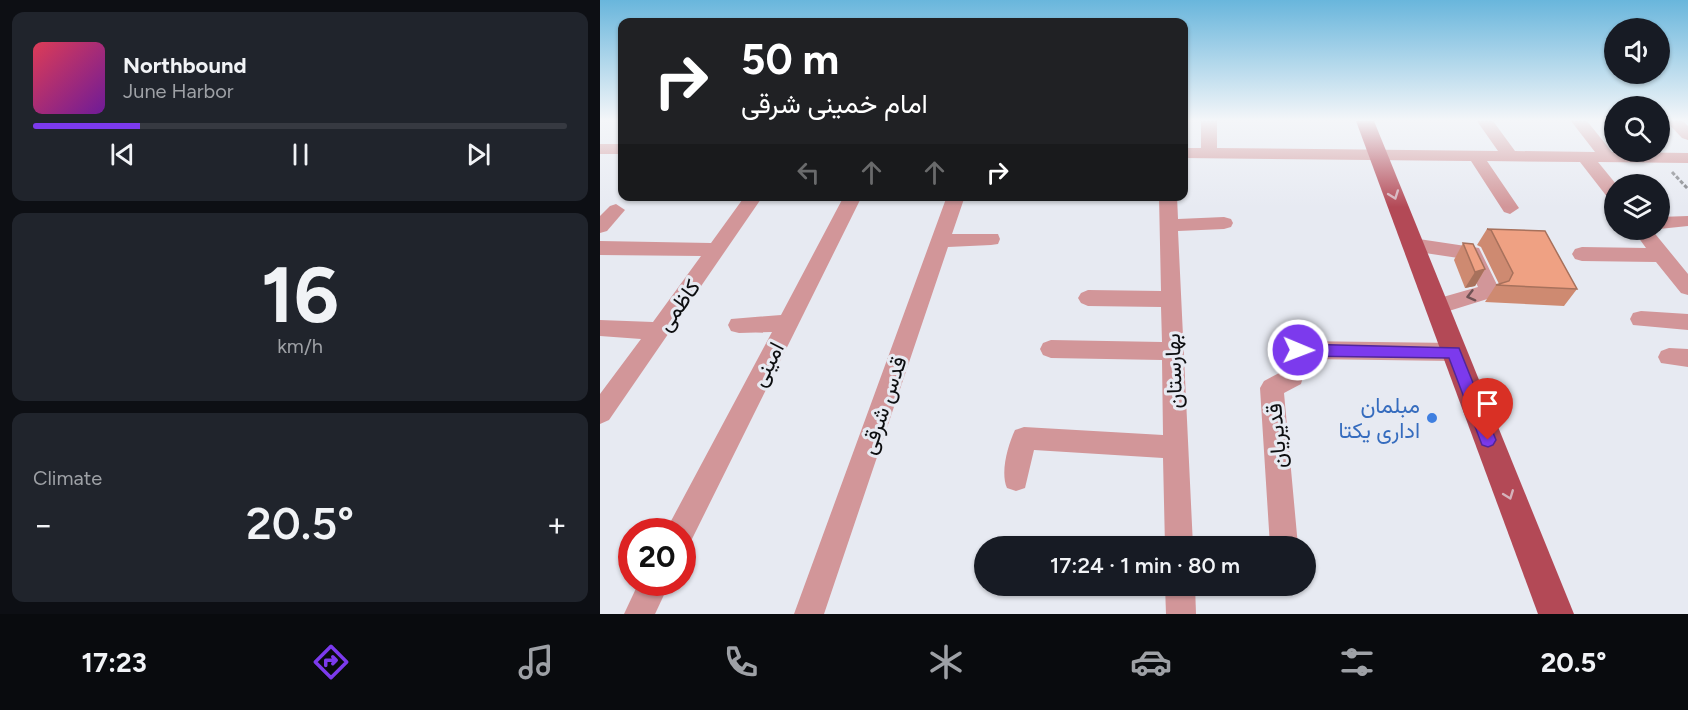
<!DOCTYPE html>
<meta charset="utf-8">
<style>
body{margin:0;font-family:Figtree,Vazirmatn,sans-serif;background:#20242c;color:#f1f3f6;height:100vh;display:flex;flex-direction:column;font-size:22px;white-space:nowrap}
*{box-sizing:border-box;margin:0}
p{font-size:20px;color:#9ea1a6}
.icon{flex:none;width:33px;height:33px;fill:none;stroke:currentColor;stroke-width:2;stroke-linecap:round;stroke-linejoin:round}
.map{position:relative;flex:1;overflow:hidden}
.drawer{display:flex;flex-direction:column;gap:12px;padding:12px;background:#0d0f14;width:600px}
.drawer>*{flex:none}
.hud{position:absolute;left:18px;top:18px;width:570px;height:183px;border-radius:12px;box-shadow:0 2px 4px #0004;background:#202124;color:#fff;overflow:hidden}
.controls{position:absolute;left:1004px;top:18px;display:grid;gap:12px}
.controls a{display:grid;place-items:center;width:66px;height:66px;border-radius:50%;background:#171b24;box-shadow:0 2px 4px #0004;font-size:30px}
.speed{position:absolute;left:18px;top:518px;display:flex;gap:12px;font-size:30px;font-weight:700;text-align:center}
.speed>*{display:grid;place-content:center;width:78px;height:78px;border-radius:50%;background:#171b24;box-shadow:0 2px 4px #0004;line-height:1}
.speed .limit{border:9px solid #d22;background:#fff;color:#111}
.pin{position:absolute;display:grid;place-items:center;width:51px;height:51px;color:#fff;margin:-62px -26px;border-radius:50% 50% 50% 0;rotate:-45deg;box-shadow:0 0 6px #0007}
.pin .icon{rotate:45deg}
.me{position:absolute;width:66px;margin:-33px;rotate:91deg;stroke-linejoin:round;filter:drop-shadow(0 0 4px #0008)}
.turn{display:flex;align-items:center;gap:21px;height:126px;padding:0 24px;font-size:27px}
.turn .icon{width:78px;height:78px;stroke-width:2.5}
.turn b{display:block;font-size:42px;line-height:51px}
.lanes{display:flex;align-items:center;height:57px;padding:0 24px;background:#0003;justify-content:center;gap:30px;direction:ltr}
.lanes .off{opacity:.35}
.big{font-size:45px;font-weight:600;line-height:1.1}
.drawer .card{flex:1;display:flex;flex-direction:column;justify-content:center;gap:9px;min-width:0;padding:0 21px;border-radius:12px;background:#20242c}
.drawer .dial{align-items:center;gap:0}
.dial b{font-size:78px;line-height:1}
.song{display:flex;align-items:center;gap:18px}
.cover{width:72px;height:72px;border-radius:9px;background:linear-gradient(135deg,hsl(350 70% 55%),hsl(280 70% 35%))}
.played{height:6px;border-radius:3px;background:linear-gradient(90deg,#7c3aed 20%,#363941 20%)}
.keys{display:flex;justify-content:space-around;direction:ltr}
.heat{display:flex;justify-content:space-between;align-items:center;font-size:33px;direction:ltr}
.trip{position:absolute;left:374px;top:536px;width:342px;height:60px;border-radius:30px;background:#171b24;box-shadow:0 2px 4px #0004;font-weight:600;line-height:60px;text-align:center}
.menu{display:flex;height:96px;justify-content:space-around;align-items:center;background:#090b0e;color:#9ea1a6}
.menu .icon{width:42px;height:42px}
.menu .current{color:#7c3aed}
.menu b{font-size:27px;color:#f1f3f6}
main{display:flex;flex:1;min-height:0}
.map>svg:first-child{display:block}
.lines{fill:none;stroke-linecap:round;stroke-linejoin:round}
.path{stroke:#7a7c81;stroke-width:3;stroke-dasharray:4 2;stroke-linecap:butt}
.minor{fill:#d29699;fill-rule:evenodd}
.major{fill:#b34956;fill-rule:evenodd}
.wall{fill:#ce8a71}
.shaded-wall{fill:#a7715c}
.building{fill:#efa183;stroke:#a7715c;stroke-width:1.5}
.oneway{stroke:#d5b2bb}
.oneway2{stroke:#705254}
.route{fill:#7c3aed;stroke:#51269a;stroke-width:1.5}
.shop-dot{fill:#3f7fe0;stroke:#e7eaf2;stroke-width:2}
.labels{text-anchor:middle;stroke-width:6;stroke-linejoin:round;paint-order:stroke}
.street-label{font-size:22px;fill:#0d0e10;stroke:#e7eaf2}
.shop-label{font-size:22px;fill:#366cbe;stroke:#e7eaf2;text-anchor:end}
</style>
<main>
<section class="drawer">
<div class="card">
<div class="song"><i class="cover"></i><div><b>Northbound</b><p>June Harbor</p></div></div>
<div class="played"></div>
<div class="keys"><svg class="icon" aria-label="previous" viewBox="0 0 24 24"><path d="M18 5L8 12l10 7zM5 5v14"/></svg><svg class="icon" aria-label="pause" viewBox="0 0 24 24"><path d="M8 5v14M16 5v14"/></svg><svg class="icon" aria-label="next" viewBox="0 0 24 24"><path d="M6 5l10 7-10 7zM19 5v14"/></svg></div>
</div>
<div class="card dial"><b>16</b><p>km/h</p></div>
<div class="card"><p>Climate</p>
<div class="heat"><a>−</a><b class="big">20.5°</b><a>+</a></div>
</div>
</section>
<div class="map">
<svg width="1088" height="614" viewBox="0 0 1088 614">
<rect width="100%" height="100%" fill="#e7eaf2"/>
<g class="lines">
<polyline class="path" points="1072,172 1088,189"/>
<g class="minor">
<polygon points="601,121 617,121 617,148 898,151 877,121 893,121 915,151 995,152 971,121 987,121 1012,152 1088,153 1088,163 998,162 1016,184 1014,200 1008,198 980,162 887,161 919,208 910,214 904,212 871,161 584,158 584,148 601,148"/>
<polygon points="1066,121 1083,121 1088,126 1088,140 1082,138"/>
<rect x="0" y="144" width="22" height="10"/>
<polygon points="145,196 163,196 9,420 0,424 0,394 41,339 0,336 0,320 53,322 101,256 0,255 0,241 111,243"/>
<polygon points="244,196 262,196 91,541 82,544 82,531 67,531 71,521 172,332 139,333 131,331 128,325 131,319 181,315"/>
<polygon points="347,196 365,196 352,234 398,234 400,239 398,244 391,245 348,247 224,614 194,614"/>
<path d="M559,196H577L578,219L624,217L631,219L633,223L631,227L624,229L578,231L593,546H565L563,458L434,450L425,488L416,491L407,488C400,472 408,445 415,430L424,427L563,435L562,360L451,358L443,355L440,349L443,343L451,340L562,342L561,307L488,306L481,303L478,298L481,293L488,290L561,291Z"/>
<polygon points="16,204 25,210 7,231 0,233 0,216 10,206"/>
<polygon points="1088,216 1088,226 1059,229 1059,217"/>
<polygon points="1033,230 1052,230 1088,274 1088,295 1081,293 1056,262 982,261 975,259 972,254 975,249 982,247 1046,248"/>
<polygon points="812,238 879,248 900,291 897,296 836,315 829,313 826,307 829,301 878,287 865,259 805,250 802,245 805,240"/>
<polygon points="1041,311 1088,314 1088,330 1033,325 1030,319 1033,313"/>
<polygon points="698,341 854,343 862,346 865,352 862,358 854,361 708,359 701,384 684,393 698,546 670,546 660,388 664,381 683,371 690,344"/>
<polygon points="1069,348 1088,349 1088,367 1061,363 1058,357 1061,351"/>
<polygon points="39,582 70,582 55,614 24,614"/>
<polygon points="565,585 595,585 596,614 566,614"/>
</g>
<polygon class="major" points="756,121 774,121 974,614 938,614"/>
</g>
<g class="wall">
<polygon points="887,229 945,231 977,289 964,306 885,302 896,285 899,284 881,247 877,245"/>
<polygon points="863,243 885,269 875,286 865,288 854,260"/>
</g>
<polygon class="shaded-wall" points="885,269 875,286 865,288 875,272"/>
<g class="building">
<polygon points="887,229 945,231 977,289 896,285 909,281 913,273 891,230"/>
<polygon points="863,243 873,244 885,269 875,272"/>
</g>
<defs><path id="oneway-chevron" d="M-2-3.5L2.5 0L-2 3.5" fill="none" stroke-width="1.6" stroke-linecap="round" stroke-linejoin="round" transform="scale(1.5)"/></defs>
<g class="oneway">
<use href="#oneway-chevron" transform="translate(794 195) rotate(70)"/>
<use href="#oneway-chevron" transform="translate(909 495) rotate(69)"/>
</g>
<use class="oneway2" href="#oneway-chevron" transform="translate(871 296) rotate(165)"/>
<linearGradient id="sky" x2="0" y2="1"><stop stop-color="#69b6dc"/><stop offset="0.58" stop-color="#f4f6f9"/><stop offset="1" stop-color="#f4f6f9" stop-opacity="0"/></linearGradient>
<rect width="1088" height="207" fill="url(#sky)"/>
<polygon class="route" points="698,344 859,348 896,440 893,445 888,447 882,445 849,358 698,356 691,350"/>
<circle class="shop-dot" cx="832" cy="418" r="6"/>
<g class="labels">
<g class="street-label">
<text transform="translate(78 305) rotate(-54)" y="8">کاظمی</text>
<text transform="translate(167 364) rotate(-63)" y="8">امینی</text>
<text transform="translate(573 371) rotate(-92)" y="8">بهارستان</text>
<text transform="translate(283 405) rotate(-71)" y="8">قدس شرقی</text>
<text transform="translate(676 436) rotate(-95)" y="8">قدیریان</text>
</g>
<g class="shop-label">
<text x="820" y="413">مبلمان<tspan x="820" dy="25">اداری یکتا</tspan></text>
</g>
</g>
</svg>
<div class="controls">
<a><svg class="icon" aria-label="sound" viewBox="0 0 24 24"><path d="M4 9h4l5-4v14l-5-4H4zM17 9q2 3 0 6"/></svg></a>
<a><svg class="icon" aria-label="search" viewBox="0 0 24 24"><circle cx="10" cy="10" r="6"/><path d="M15 15l6 6"/></svg></a>
<a><svg class="icon" aria-label="layers" viewBox="0 0 24 24"><path d="M12 4l9 5-9 5-9-5zM3 14l9 5 9-5"/></svg></a>
</div>
<div class="speed"><div class="limit">20</div></div>
<div class="pin" style="left:888px;top:440px;background:#d93025"><svg class="icon" aria-label="arrive" viewBox="0 0 24 24"><path d="M6 21V4h12l-3 4 3 4H6"/></svg></div>
<svg class="me" style="left:698px;top:350px" viewBox="-20 -20 40 40"><circle r="17" fill="#7c3aed" stroke="#fff" stroke-width="3"/><path d="M0-11L8 9 0 5-8 9z" fill="#fff"/></svg>
<div class="trip">17:24 · 1 min · 80 m</div>
<div class="hud">
<div class="turn"><svg class="icon" aria-label="right" viewBox="0 0 24 24"><path d="M7 20v-9h11M14 6l5 5-5 5"/></svg><div><b>50 m</b>امام خمینی شرقی</div></div>
<div class="lanes"><svg class="icon off" aria-label="left" viewBox="0 0 24 24"><path d="M17 20v-9H6M10 6l-5 5 5 5"/></svg><svg class="icon off" aria-label="ahead" viewBox="0 0 24 24"><path d="M12 20V5M6 11l6-6 6 6"/></svg><svg class="icon off" aria-label="ahead" viewBox="0 0 24 24"><path d="M12 20V5M6 11l6-6 6 6"/></svg><svg class="icon" aria-label="right" viewBox="0 0 24 24"><path d="M7 20v-9h11M14 6l5 5-5 5"/></svg></div>
</div>
</div>
</main>
<nav class="menu">
<b>17:23</b>
<svg class="icon current" aria-label="directions" viewBox="0 0 24 24"><path d="M12 3l9 9-9 9-9-9zM9 14v-3h6M13 9l2 2-2 2"/></svg>
<svg class="icon" aria-label="music" viewBox="0 0 24 24"><path d="M9 18V5l10-2v13"/><circle cx="6" cy="18" r="3"/><circle cx="16" cy="16" r="3"/></svg>
<svg class="icon" aria-label="phone" viewBox="0 0 24 24"><path d="M5 4h4l2 5-3 2q2 4 5 5l2-3 5 2v4C11 20 4 13 5 4z"/></svg>
<svg class="icon" aria-label="climate" viewBox="0 0 24 24"><path d="M12 3v18M4 7l16 10M4 17L20 7"/></svg>
<svg class="icon" aria-label="car" viewBox="0 0 24 24"><path d="M5 17H2v-5l4-1 3-4h7l3 4 3 1v5h-3M9 17h6M6 11h13"/><circle cx="7" cy="17" r="2"/><circle cx="17" cy="17" r="2"/></svg>
<svg class="icon" aria-label="filters" viewBox="0 0 24 24"><path d="M4 7h16M4 17h16"/><circle cx="9" cy="7" r="2"/><circle cx="15" cy="17" r="2"/></svg>
<b>20.5°</b>
</nav>
